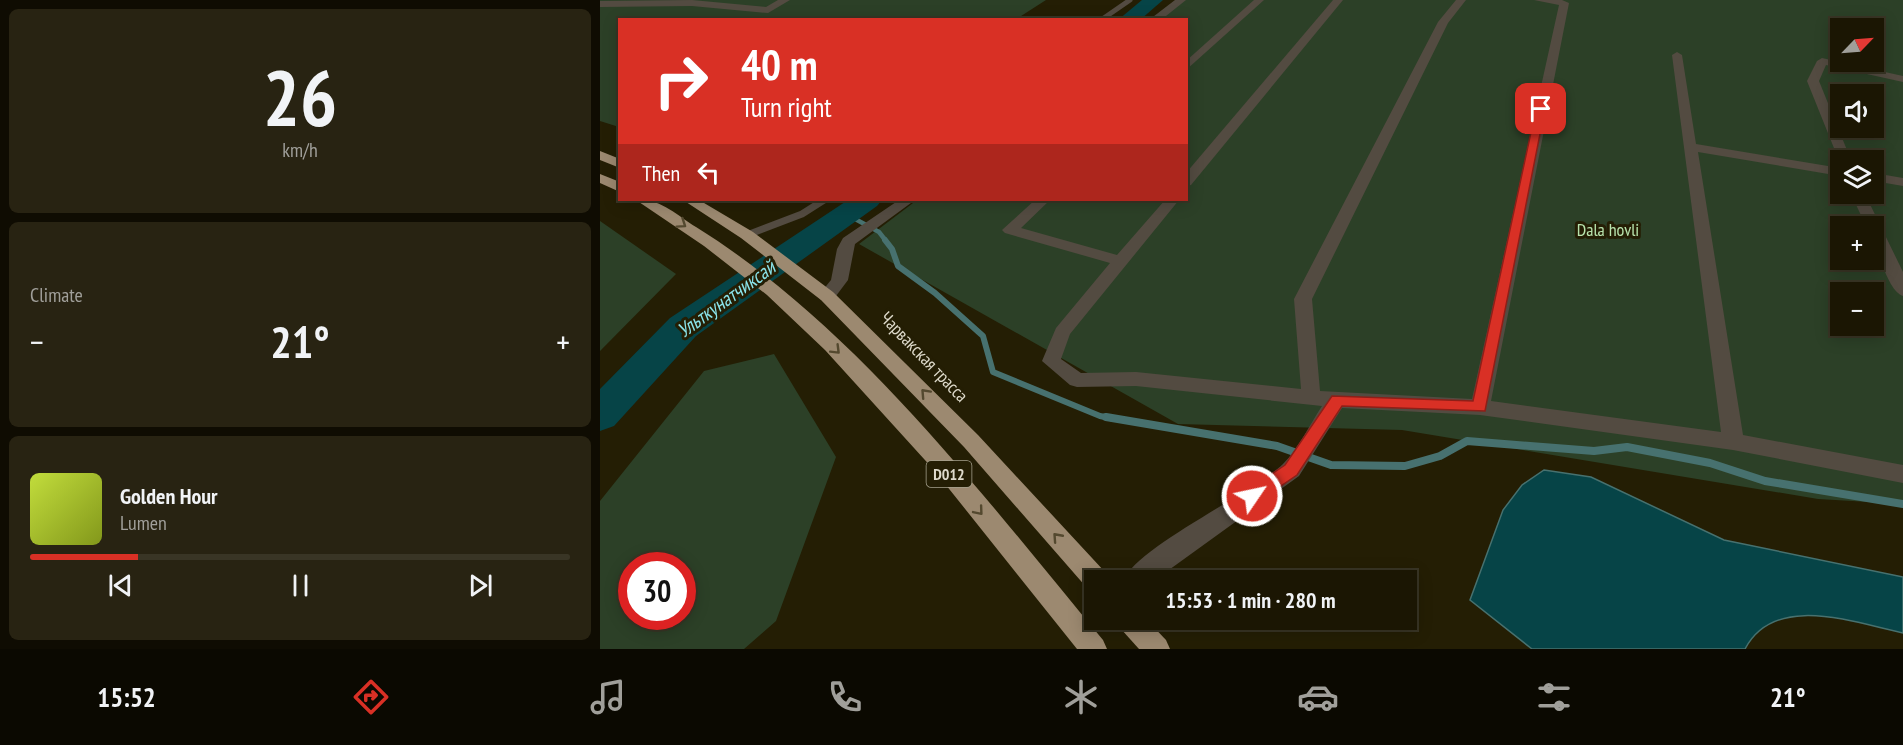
<!DOCTYPE html>
<meta charset="utf-8">
<style>
body{margin:0;font-family:"PT Sans Narrow",sans-serif;background:#282312;color:#f1f3f6;height:100vh;display:flex;flex-direction:column;font-size:22px;white-space:nowrap}
*{box-sizing:border-box;margin:0}
p{font-size:20px;color:#a09f9a}
.icon{flex:none;width:33px;height:33px;fill:none;stroke:currentColor;stroke-width:2;stroke-linecap:round;stroke-linejoin:round}
.map{position:relative;flex:1;overflow:hidden}
.details{display:flex;flex-direction:column;gap:9px;padding:9px;background:#0f0c02;width:600px}
.details>*{flex:none}
.banner{position:absolute;left:18px;top:18px;width:570px;height:183px;border-radius:0px;box-shadow:0 3px 15px #0003,0 0 0 2px #393525;background:#d93025;color:#fff;overflow:hidden}
.needle{width:39px;rotate:65deg}
.fabs{position:absolute;left:1230px;top:18px;display:grid;gap:12px}
.fabs a{display:grid;place-items:center;width:54px;height:54px;border-radius:0px;background:#1b1603;box-shadow:0 3px 15px #0003,0 0 0 2px #393525;font-size:30px}
.speed{position:absolute;left:18px;top:552px;display:flex;gap:12px;font-size:30px;font-weight:700;text-align:center}
.speed>*{display:grid;place-content:center;width:78px;height:78px;border-radius:50%;background:#1b1603;box-shadow:0 3px 15px #0003,0 0 0 2px #393525;line-height:1}
.speed .limit{border:9px solid #d22;background:#fff;color:#111}
.pin{position:absolute;display:grid;place-items:center;width:51px;height:51px;color:#fff;margin:-26px;border-radius:12px;box-shadow:0 3px 9px #0006}
.me{position:absolute;width:66px;margin:-33px;rotate:56deg;stroke-linejoin:round;filter:drop-shadow(0 0 4px #0008)}
.turn{display:flex;align-items:center;gap:21px;height:126px;padding:0 24px;font-size:27px}
.turn .icon{width:78px;height:78px;stroke-width:2.5}
.turn b{display:block;font-size:42px;line-height:51px}
.then{display:flex;align-items:center;height:57px;padding:0 24px;background:#0003;gap:12px;font-size:22px}
.big{font-size:45px;font-weight:700;line-height:1.1}
.details .card{flex:1;display:flex;flex-direction:column;justify-content:center;gap:9px;min-width:0;padding:0 21px;border-radius:9px;background:#282312}
.details .dial{align-items:center;gap:0}
.dial b{font-size:78px;line-height:1}
.song{display:flex;align-items:center;gap:18px}
.cover{width:72px;height:72px;border-radius:9px;background:linear-gradient(135deg,hsl(70 70% 55%),hsl(70 70% 35%))}
.played{height:6px;border-radius:3px;background:linear-gradient(90deg,#d93025 20%,#393525 20%)}
.keys{display:flex;justify-content:space-around;direction:ltr}
.heat{display:flex;justify-content:space-between;align-items:center;font-size:33px;direction:ltr}
.trip{position:absolute;left:484px;top:570px;width:333px;height:60px;border-radius:0px;background:#1b1603;box-shadow:0 3px 15px #0003,0 0 0 2px #393525;font-weight:700;line-height:60px;text-align:center}
.dock{display:flex;height:96px;justify-content:space-around;align-items:center;background:#0b0901;color:#a09f9a}
.dock .icon{width:42px;height:42px}
.dock .current{color:#d93025}
.dock b{font-size:27px;color:#f1f3f6}
main{display:flex;flex:1;min-height:0}
.map>svg:first-child{display:block}
.green{fill:#2c4027;fill-rule:evenodd}
.water{fill:#064447;stroke:#47716f;stroke-width:1.5}
.lines{fill:none;stroke-linecap:round;stroke-linejoin:round}
.stream-far2{stroke:#47716f;stroke-width:4.5}
.stream-far1{stroke:#47716f;stroke-width:6}
.stream{stroke:#47716f;stroke-width:8}
.river{fill:#064447;fill-rule:evenodd}
.lane-far1{stroke:#534b41;stroke-width:5}
.lane{stroke:#534b41;stroke-width:7}
.street{fill:#534b41;fill-rule:evenodd}
.highway{fill:#9c8970;fill-rule:evenodd}
.oneway{stroke:#54492f}
.route{fill:#d93025;stroke:#8d1f18;stroke-width:1.5}
.labels{text-anchor:middle;stroke-width:6;stroke-linejoin:round;paint-order:stroke}
.shield{fill:#241e04;stroke:#a6a28f;stroke-width:1.5}
.shield-label{font-size:16px;font-weight:bold;fill:#dedacb}
.park-label{font-size:18px;fill:#b8e4ad;stroke:#241e04}
.street-label{font-size:18px;fill:#dedacb;stroke:#241e04}
.water-label{font-size:20px;font-style:italic;fill:#8ae4eb;stroke:#241e04}
</style>
<main>
<section class="details">
<div class="card dial"><b>26</b><p>km/h</p></div>
<div class="card"><p>Climate</p>
<div class="heat"><a>−</a><b class="big">21°</b><a>+</a></div>
</div>
<div class="card">
<div class="song"><i class="cover"></i><div><b>Golden Hour</b><p>Lumen</p></div></div>
<div class="played"></div>
<div class="keys"><svg class="icon" aria-label="previous" viewBox="0 0 24 24"><path d="M18 5L8 12l10 7zM5 5v14"/></svg><svg class="icon" aria-label="pause" viewBox="0 0 24 24"><path d="M8 5v14M16 5v14"/></svg><svg class="icon" aria-label="next" viewBox="0 0 24 24"><path d="M6 5l10 7-10 7zM19 5v14"/></svg></div>
</div>
</section>
<div class="map">
<svg width="1303" height="649" viewBox="0 0 1303 649">
<rect width="100%" height="100%" fill="#241e04"/>
<g class="green">
<polygon points="0,0 446,0 415,20 20,20 19,127 0,121"/>
<path d="M576,0H1303V504L1218,499L802,430L578,424L259,244L317,200H586V20L551,19ZM1240,28H1274V62H1240ZM1240,94H1274V128H1240ZM1240,160H1274V194H1240ZM1240,226H1274V260H1240ZM1240,292H1274V326H1240Z"/>
<polygon points="0,221 76,274 0,351"/>
<path d="M174,354L236,457L176,621L144,649H0V501L104,371ZM32,566H82V616H32Z"/>
</g>
<path class="water" d="M944,470L991,477L1124,540L1303,577V633C1255,623 1175,592 1145,649H932L870,600L903,510L922,485Z"/>
<g class="lines">
<polyline class="stream-far2" points="246,214 279,232 286,241"/>
<polyline class="stream-far1" points="285,240 292,249 298,266 335,293 383,336 393,372 500,416 515,419"/>
<polyline class="stream" points="506,417 677,446 731,465 805,466 840,456 867,441 994,451 1027,447 1110,463 1165,481 1303,504"/>
<g class="river">
<polygon points="542,0 563,0 540,20 518,20"/>
<polygon points="248,200 282,200 277,206 96,336 14,426 0,431 0,389 70,318"/>
</g>
<polyline class="lane-far1" points="501,20 530,0"/>
<polyline class="lane" points="147,235 202,214 224,200"/>
<g class="street">
<polygon points="92,0 166,7 178,0 190,0 168,13 92,6 0,7 0,1"/>
<polygon points="575,0 586,0 561,20 549,20"/>
<polygon points="654,0 664,0 586,70 586,61"/>
<polygon points="733,0 743,0 591,185 586,186 586,173"/>
<path d="M856,0H866L848,23L712,299L720,391L872,399L959,5L934,0H962L969,3L891,401L1121,432L1072,55L1077,52L1082,55L1096,144L1240,168V176L1098,152L1143,435L1303,465V483L1133,450L880,415L742,408L699,476L555,580H524C534,549 654,492 683,464C699,448 710,424 722,406L536,386L477,387L470,385L442,361L456,328L510,263L405,233L402,230L435,200H450L421,228L517,255L565,200H579L470,334L461,359L481,373L536,372L701,389L694,299L838,22Z"/>
<polygon points="1222,58 1303,76 1303,82 1226,65 1219,81 1251,160 1240,160 1240,163 1207,81 1217,61"/>
<polygon points="1274,173 1303,178 1303,186 1274,181"/>
<path d="M1251,194H1265L1303,272V296C1287,291 1274,242 1274,226H1266Z"/>
<polygon points="299,200 315,200 255,244 248,280 233,300 221,300 218,296 231,280 237,249 243,238"/>
</g>
<g class="highway">
<polygon points="0,151 20,159 20,168 0,160"/>
<polygon points="0,174 20,182 20,192 0,183"/>
<path d="M36,200C58,197 77,215 96,227C258,328 382,495 503,640L507,649H477L334,470L225,350L167,295L104,246Z"/>
<polygon points="83,200 99,200 153,232 233,292 378,435 505,572 508,580 495,580 495,591 487,588 364,447 221,300 141,238"/>
<polygon points="517,620 547,620 566,640 570,649 539,649 521,629"/>
</g>
</g>
<defs><path id="oneway-chevron" d="M-2-3.5L2.5 0L-2 3.5" fill="none" stroke-width="1.6" stroke-linecap="round" stroke-linejoin="round" transform="scale(1.5)"/></defs>
<g class="oneway">
<use href="#oneway-chevron" transform="translate(82 224) rotate(34)"/>
<use href="#oneway-chevron" transform="translate(236 350) rotate(45)"/>
<use href="#oneway-chevron" transform="translate(325 393) rotate(-133)"/>
<use href="#oneway-chevron" transform="translate(379 511) rotate(50)"/>
<use href="#oneway-chevron" transform="translate(457 537) rotate(-132)"/>
</g>
<polygon class="route" points="941,106 945,109 885,411 742,406 697,475 659,501 652,504 646,501 644,496 646,491 685,465 732,396 873,401 936,109"/>
<g class="labels">
<rect class="shield" x="326.5" y="461" width="45" height="26" rx="4.5"/>
<g class="shield-label">
<text x="349" y="480">D012</text>
</g>
<g class="park-label">
<text x="1008" y="236">Dala hovli</text>
</g>
<g class="street-label">
<text transform="translate(324 357) rotate(46)" y="6">Чарвакская трасса</text>
</g>
<g class="water-label">
<text transform="translate(126 299) rotate(-36)" y="7">Ульткунатчиксай</text>
</g>
</g>
</svg>
<div class="fabs">
<a><svg class="needle" viewBox="-14 -14 28 28"><path d="M0-13l5 13h-10z" fill="#e53935"/><path d="M0 13l5-13h-10z" fill="#a09f9a"/></svg></a>
<a><svg class="icon" aria-label="sound" viewBox="0 0 24 24"><path d="M4 9h4l5-4v14l-5-4H4zM17 9q2 3 0 6"/></svg></a>
<a><svg class="icon" aria-label="layers" viewBox="0 0 24 24"><path d="M12 4l9 5-9 5-9-5zM3 14l9 5 9-5"/></svg></a>
<a>+</a>
<a>−</a>
</div>
<div class="speed"><div class="limit">30</div></div>
<div class="pin" style="left:941px;top:109px;background:#d93025"><svg class="icon" aria-label="arrive" viewBox="0 0 24 24"><path d="M6 21V4h12l-3 4 3 4H6"/></svg></div>
<svg class="me" style="left:652px;top:496px" viewBox="-20 -20 40 40"><circle r="17" fill="#d93025" stroke="#fff" stroke-width="3"/><path d="M0-11L8 9 0 5-8 9z" fill="#fff"/></svg>
<div class="trip">15:53 · 1 min · 280 m</div>
<div class="banner">
<div class="turn"><svg class="icon" aria-label="right" viewBox="0 0 24 24"><path d="M7 20v-9h11M14 6l5 5-5 5"/></svg><div><b>40 m</b>Turn right</div></div>
<div class="then">Then<svg class="icon" aria-label="left" viewBox="0 0 24 24"><path d="M17 20v-9H6M10 6l-5 5 5 5"/></svg></div>
</div>
</div>
</main>
<nav class="dock">
<b>15:52</b>
<svg class="icon current" aria-label="directions" viewBox="0 0 24 24"><path d="M12 3l9 9-9 9-9-9zM9 14v-3h6M13 9l2 2-2 2"/></svg>
<svg class="icon" aria-label="music" viewBox="0 0 24 24"><path d="M9 18V5l10-2v13"/><circle cx="6" cy="18" r="3"/><circle cx="16" cy="16" r="3"/></svg>
<svg class="icon" aria-label="phone" viewBox="0 0 24 24"><path d="M5 4h4l2 5-3 2q2 4 5 5l2-3 5 2v4C11 20 4 13 5 4z"/></svg>
<svg class="icon" aria-label="climate" viewBox="0 0 24 24"><path d="M12 3v18M4 7l16 10M4 17L20 7"/></svg>
<svg class="icon" aria-label="car" viewBox="0 0 24 24"><path d="M5 17H2v-5l4-1 3-4h7l3 4 3 1v5h-3M9 17h6M6 11h13"/><circle cx="7" cy="17" r="2"/><circle cx="17" cy="17" r="2"/></svg>
<svg class="icon" aria-label="filters" viewBox="0 0 24 24"><path d="M4 7h16M4 17h16"/><circle cx="9" cy="7" r="2"/><circle cx="15" cy="17" r="2"/></svg>
<b>21°</b>
</nav>
